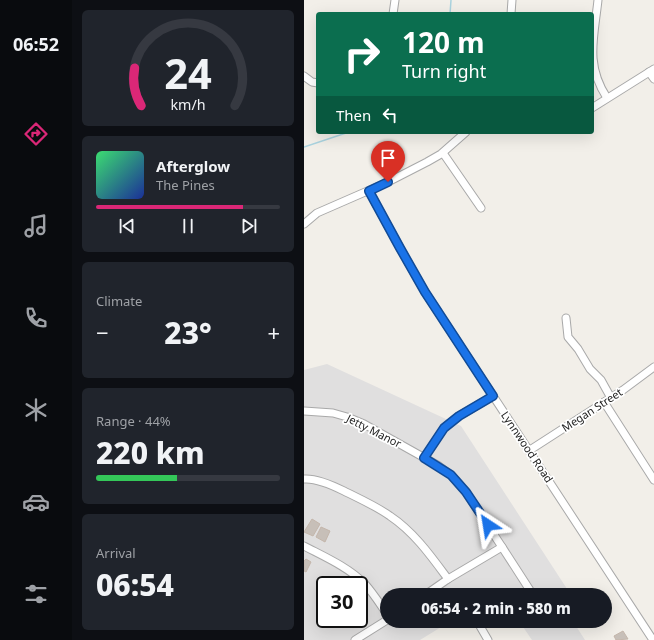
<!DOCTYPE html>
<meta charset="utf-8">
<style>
body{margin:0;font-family:"Noto Sans",sans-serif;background:#20242c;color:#f1f3f6;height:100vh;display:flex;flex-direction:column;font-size:15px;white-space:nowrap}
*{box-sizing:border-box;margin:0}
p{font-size:13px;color:#9ea1a6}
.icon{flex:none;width:22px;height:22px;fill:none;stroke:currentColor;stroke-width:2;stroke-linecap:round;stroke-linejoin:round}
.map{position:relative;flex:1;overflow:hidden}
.panel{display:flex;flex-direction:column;gap:10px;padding:10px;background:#0d0f14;width:232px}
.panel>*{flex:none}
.hud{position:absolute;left:12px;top:12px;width:278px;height:122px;border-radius:4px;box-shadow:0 4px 16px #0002;background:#0b6e4f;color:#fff;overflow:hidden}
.speed{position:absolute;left:12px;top:576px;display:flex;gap:8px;font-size:20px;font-weight:700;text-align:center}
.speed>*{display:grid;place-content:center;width:52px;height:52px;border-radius:50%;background:#171b24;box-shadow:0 4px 16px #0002;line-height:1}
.speed .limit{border:2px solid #111;border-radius:6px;background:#fff;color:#111}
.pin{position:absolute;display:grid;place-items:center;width:34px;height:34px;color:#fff;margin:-41px -17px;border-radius:50% 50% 50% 0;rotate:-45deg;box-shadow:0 0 4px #0007}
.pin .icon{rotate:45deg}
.me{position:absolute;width:44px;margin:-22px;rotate:327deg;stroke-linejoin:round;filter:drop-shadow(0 0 3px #0008)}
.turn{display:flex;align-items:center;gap:14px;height:84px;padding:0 20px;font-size:18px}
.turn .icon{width:52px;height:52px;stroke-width:2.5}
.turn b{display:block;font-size:28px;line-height:34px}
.then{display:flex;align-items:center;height:38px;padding:0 20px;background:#0003;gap:8px;font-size:15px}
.big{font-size:30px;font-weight:800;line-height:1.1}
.panel .tile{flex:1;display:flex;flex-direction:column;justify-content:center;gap:6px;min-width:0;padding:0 14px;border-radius:6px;background:#20242c}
.panel .dial{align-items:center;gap:0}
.dial svg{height:104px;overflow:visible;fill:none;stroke:#363941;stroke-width:7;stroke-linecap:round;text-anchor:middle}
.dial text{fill:#f1f3f6;stroke:none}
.song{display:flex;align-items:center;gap:12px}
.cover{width:48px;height:48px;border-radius:6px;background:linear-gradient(135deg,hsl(140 70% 55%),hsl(230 70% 35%))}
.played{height:4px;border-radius:2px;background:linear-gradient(90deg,#db2777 80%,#363941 80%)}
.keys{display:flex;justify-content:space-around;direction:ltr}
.heat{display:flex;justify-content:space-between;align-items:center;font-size:22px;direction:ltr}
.charge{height:6px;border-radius:3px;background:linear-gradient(90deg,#34c759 44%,#363941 0)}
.trip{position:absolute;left:76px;top:588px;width:232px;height:40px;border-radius:20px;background:#171b24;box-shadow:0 4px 16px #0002;font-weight:800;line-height:40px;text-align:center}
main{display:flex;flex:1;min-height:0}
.tab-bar{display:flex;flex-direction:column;width:72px;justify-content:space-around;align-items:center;background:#090b0e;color:#9ea1a6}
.tab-bar .icon{width:28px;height:28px}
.tab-bar .current{color:#db2777}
.tab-bar b{font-size:18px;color:#f1f3f6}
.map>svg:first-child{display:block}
.residential{fill:#e0dfdf;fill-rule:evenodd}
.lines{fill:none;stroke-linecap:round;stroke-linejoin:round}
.stream{stroke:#aad3df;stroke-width:1.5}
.building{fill:#c7bfb8;stroke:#c4b6ab}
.minor-casing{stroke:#a9a9a9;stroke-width:9}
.minor{stroke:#fff;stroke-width:7}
.route-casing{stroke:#114b97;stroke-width:10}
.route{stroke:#1a73e8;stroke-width:7}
.labels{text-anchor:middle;stroke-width:3.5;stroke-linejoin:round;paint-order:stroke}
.street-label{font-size:11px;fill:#222;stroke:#fff}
</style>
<main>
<nav class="tab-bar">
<b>06:52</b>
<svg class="icon current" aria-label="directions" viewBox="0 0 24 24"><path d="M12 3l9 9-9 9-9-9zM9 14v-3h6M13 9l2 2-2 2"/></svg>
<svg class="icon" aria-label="music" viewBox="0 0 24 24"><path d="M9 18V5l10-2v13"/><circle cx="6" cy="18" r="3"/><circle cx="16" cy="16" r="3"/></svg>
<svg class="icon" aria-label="phone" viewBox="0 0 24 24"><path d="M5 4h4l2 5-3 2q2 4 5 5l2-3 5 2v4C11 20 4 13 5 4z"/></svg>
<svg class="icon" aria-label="climate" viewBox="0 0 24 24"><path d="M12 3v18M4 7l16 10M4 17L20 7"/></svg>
<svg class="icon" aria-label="car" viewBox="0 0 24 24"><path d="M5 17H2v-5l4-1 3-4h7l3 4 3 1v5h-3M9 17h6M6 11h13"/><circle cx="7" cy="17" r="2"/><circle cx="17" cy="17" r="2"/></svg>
<svg class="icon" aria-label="filters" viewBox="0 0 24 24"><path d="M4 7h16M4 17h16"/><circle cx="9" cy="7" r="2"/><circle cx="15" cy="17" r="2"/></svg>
</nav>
<section class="panel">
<div class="tile dial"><svg viewBox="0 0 100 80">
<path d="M14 69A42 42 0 1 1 86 69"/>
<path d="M14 69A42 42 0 0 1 9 40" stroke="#db2777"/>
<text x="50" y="56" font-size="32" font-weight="700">24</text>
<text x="50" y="72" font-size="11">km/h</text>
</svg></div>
<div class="tile">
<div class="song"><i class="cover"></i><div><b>Afterglow</b><p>The Pines</p></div></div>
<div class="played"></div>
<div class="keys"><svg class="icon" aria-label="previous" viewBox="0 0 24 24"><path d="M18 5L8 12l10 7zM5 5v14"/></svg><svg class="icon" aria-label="pause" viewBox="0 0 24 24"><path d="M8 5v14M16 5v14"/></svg><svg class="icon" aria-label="next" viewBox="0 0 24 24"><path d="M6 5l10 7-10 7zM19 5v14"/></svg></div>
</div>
<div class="tile"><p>Climate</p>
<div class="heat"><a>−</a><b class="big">23°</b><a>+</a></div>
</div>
<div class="tile"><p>Range · 44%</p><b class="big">220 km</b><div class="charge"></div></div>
<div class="tile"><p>Arrival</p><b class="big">06:54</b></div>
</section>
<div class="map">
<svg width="350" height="640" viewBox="0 0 350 640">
<rect width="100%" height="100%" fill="#f2efe9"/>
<g class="residential">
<path d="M23,364L157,426L267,595H197L195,591L189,595H83V621H147L116,640H0V370ZM21,585H55V619H21Z"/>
<polygon points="215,621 273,621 270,623 281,640 228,640"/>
</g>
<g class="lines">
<g class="stream">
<polyline points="146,14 147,0"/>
<polyline points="0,147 45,132"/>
</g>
</g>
<g class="building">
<polygon points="8,519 16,524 9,536 0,532"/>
<polygon points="17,527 26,531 21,542 12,537"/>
<polygon points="2,559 7,562 2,572 0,571 0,561"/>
<polygon points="319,631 324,639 312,640 310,636"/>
</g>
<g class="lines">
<defs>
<g id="minor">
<path d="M294,0C290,38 281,64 303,98"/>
<polyline points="89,14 91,0"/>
<polyline points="207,14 208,0"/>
<polyline points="345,72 350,79"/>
<polyline points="0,76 8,82 14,83"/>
<polyline points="288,108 350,69"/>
<polyline points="139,153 177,208"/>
<polyline points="65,191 96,248 121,292 349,640"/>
<polyline points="0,224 13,213 84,182 123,162 137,154 162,132"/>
<polyline points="262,318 264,337 274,349 286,369 297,380 307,398"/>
<polyline points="300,402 350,480"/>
<polyline points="0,411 29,413 43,417 60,424 135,466 147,475 162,492 198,547 144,579 121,595"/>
<polyline points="226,450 319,390 350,367"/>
<polyline points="120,458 140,428 155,416 189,396"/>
<path d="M0,479C13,478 28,485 40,491C56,499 72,506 86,516C110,532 127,556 144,579"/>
<path d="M0,546C21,557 44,567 61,584C69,593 76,604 83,614"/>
<polyline points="198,547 229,595"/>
<polyline points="173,621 184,640"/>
<polyline points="51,640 83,620"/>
</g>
</defs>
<use href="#minor" class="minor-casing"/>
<use href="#minor" class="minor"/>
</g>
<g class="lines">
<defs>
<polyline id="route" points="84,182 65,191 96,248 121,292 189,396 155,416 140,428 120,458 147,475 162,492 184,525"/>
</defs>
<use href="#route" class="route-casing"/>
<use href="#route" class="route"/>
</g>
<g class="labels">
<g class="street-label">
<text transform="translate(288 410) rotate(-33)" y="4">Megan Street</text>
<text transform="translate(70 431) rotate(27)" y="4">Jetty Manor</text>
<text transform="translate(223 447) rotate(56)" y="4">Lynnwood Road</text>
</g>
</g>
</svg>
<div class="speed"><div class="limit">30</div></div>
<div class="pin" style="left:84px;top:182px;background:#d93025"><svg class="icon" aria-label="arrive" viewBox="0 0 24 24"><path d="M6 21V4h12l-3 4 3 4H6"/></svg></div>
<svg class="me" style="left:184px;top:525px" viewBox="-20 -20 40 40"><path d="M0-17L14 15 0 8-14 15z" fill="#1a73e8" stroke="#fff" stroke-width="4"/></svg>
<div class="trip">06:54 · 2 min · 580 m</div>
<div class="hud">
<div class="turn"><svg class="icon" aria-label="right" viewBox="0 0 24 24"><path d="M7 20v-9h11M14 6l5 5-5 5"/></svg><div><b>120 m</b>Turn right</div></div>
<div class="then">Then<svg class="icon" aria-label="left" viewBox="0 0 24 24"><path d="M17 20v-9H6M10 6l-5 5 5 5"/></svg></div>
</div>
</div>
</main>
